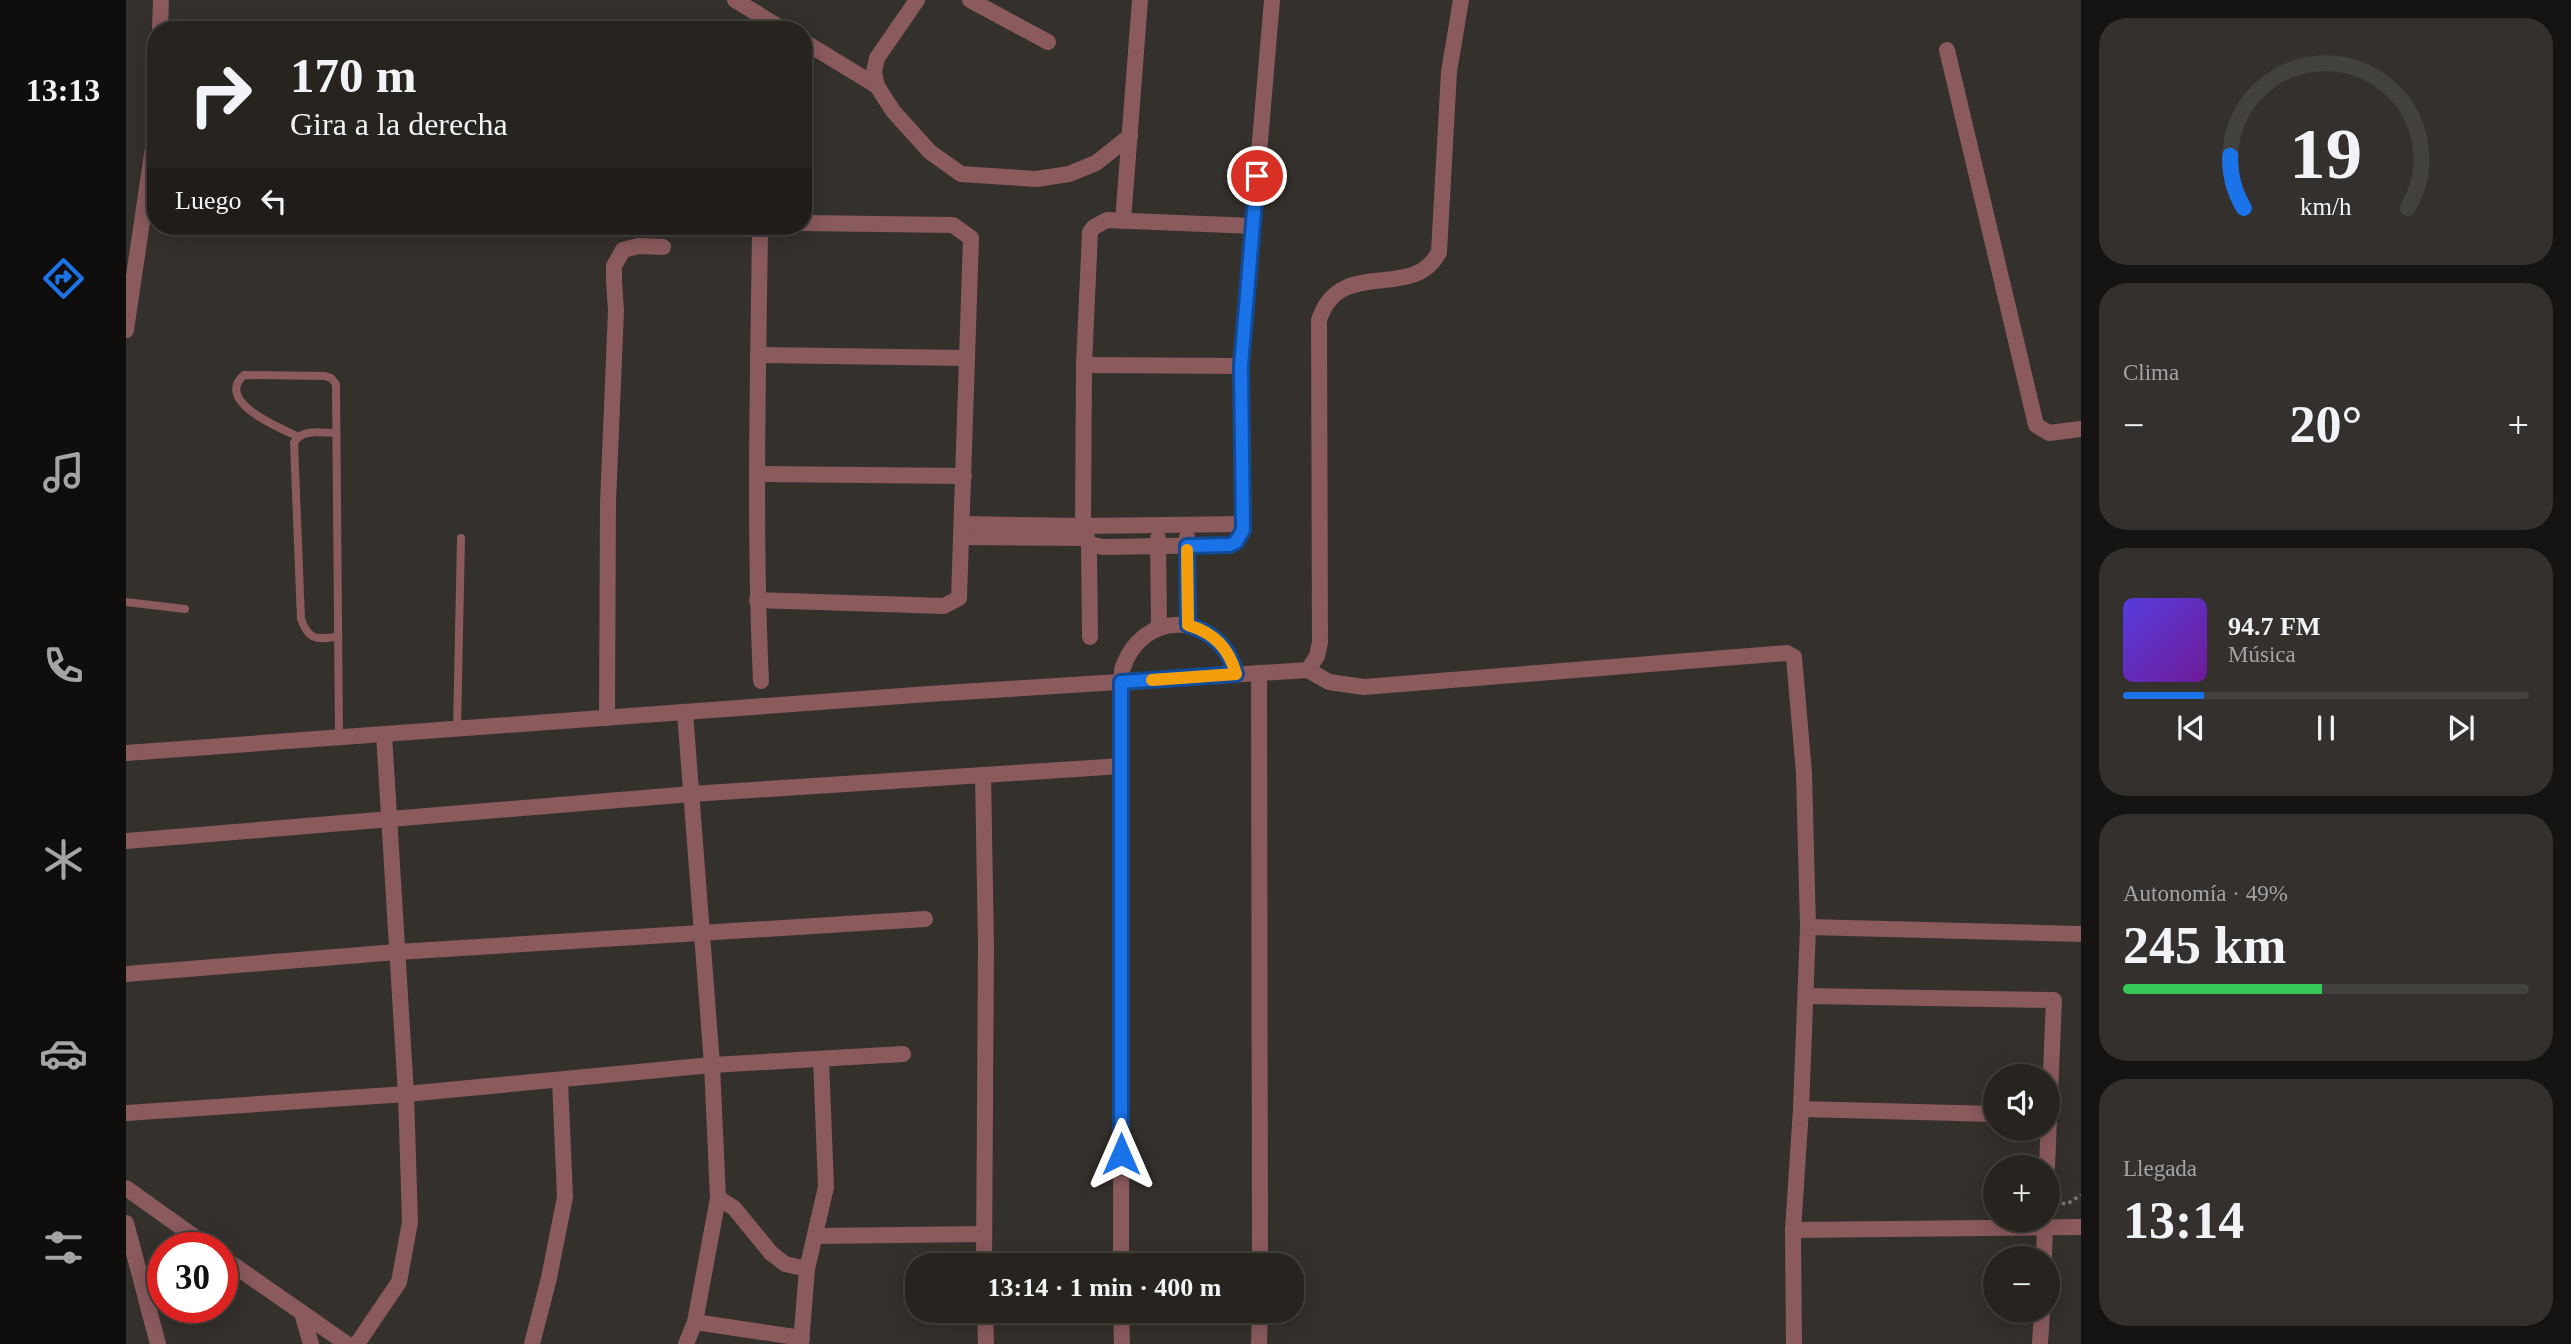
<!DOCTYPE html>
<html lang="es">
<meta charset="utf-8">
<style>
body{margin:0;font-family:"Times New Roman",serif;background:#33302d;color:#f1f3f6;height:100vh;display:flex;flex-direction:column;font-size:26px;white-space:nowrap}
*{box-sizing:border-box;margin:0}
p{font-size:23px;color:#a4a4a5}
.icon{flex:none;width:38px;height:38px;fill:none;stroke:currentColor;stroke-width:2;stroke-linecap:round;stroke-linejoin:round}
.map{position:relative;flex:1;overflow:hidden}
.details{display:flex;flex-direction:column;gap:18px;padding:18px;background:#151412;width:490px}
.details>*{flex:none}
.top-card{position:absolute;left:21px;top:21px;width:665px;height:214px;border-radius:28px;box-shadow:0 4px 18px #0003,0 0 0 2px #43413e;background:#272420;color:#f1f3f6;overflow:hidden}
.controls{position:absolute;left:1857px;top:1064px;display:grid;gap:14px}
.controls a{display:grid;place-items:center;width:77px;height:77px;border-radius:50%;background:#272420;box-shadow:0 4px 18px #0003,0 0 0 2px #43413e;font-size:35px}
.speed{position:absolute;left:21px;top:1232px;display:flex;gap:14px;font-size:35px;font-weight:700;text-align:center}
.speed>*{display:grid;place-content:center;width:91px;height:91px;border-radius:50%;background:#272420;box-shadow:0 4px 18px #0003,0 0 0 2px #43413e;line-height:1}
.speed .limit{border:10px solid #d22;background:#fff;color:#111}
.pin{position:absolute;display:grid;place-items:center;width:60px;height:60px;color:#fff;margin:-30px;border:4px solid #fff;border-radius:50%;box-shadow:0 2px 7px #0007}
.me{position:absolute;width:77px;margin:-38px;rotate:0deg;stroke-linejoin:round;filter:drop-shadow(0 0 5px #0008)}
.turn{display:flex;align-items:center;gap:24px;height:147px;padding:0 28px;font-size:32px}
.turn .icon{width:91px;height:91px;stroke-width:2.5}
.turn b{display:block;font-size:49px;line-height:60px}
.then{display:flex;align-items:center;height:66px;padding:0 28px;background:#0003;gap:14px;font-size:26px}
.big{font-size:52px;font-weight:700;line-height:1.1}
.details .card{flex:1;display:flex;flex-direction:column;justify-content:center;gap:10px;min-width:0;padding:0 24px;border-radius:28px;background:#33302d}
.details .dial{align-items:center;gap:0}
.dial svg{height:182px;overflow:visible;fill:none;stroke:#43413e;stroke-width:7;stroke-linecap:round;text-anchor:middle}
.dial text{fill:#f1f3f6;stroke:none}
.song{display:flex;align-items:center;gap:21px}
.cover{width:84px;height:84px;border-radius:10px;background:linear-gradient(135deg,hsl(250 70% 55%),hsl(280 70% 35%))}
.played{height:7px;border-radius:4px;background:linear-gradient(90deg,#1a73e8 20%,#43413e 20%)}
.keys{display:flex;justify-content:space-around;direction:ltr}
.heat{display:flex;justify-content:space-between;align-items:center;font-size:38px;direction:ltr}
.charge{height:10px;border-radius:5px;background:linear-gradient(90deg,#34c759 49%,#43413e 0)}
.trip{position:absolute;left:779px;top:1253px;width:399px;height:70px;border-radius:28px;background:#272420;box-shadow:0 4px 18px #0003,0 0 0 2px #43413e;font-weight:700;line-height:70px;text-align:center}
main{display:flex;flex:1;min-height:0}
.dock{display:flex;flex-direction:column;width:126px;justify-content:space-around;align-items:center;background:#100e0d;color:#a4a4a5}
.dock .icon{width:49px;height:49px}
.dock .on{color:#1a73e8}
.dock b{font-size:32px;color:#f1f3f6}
.map>svg:first-child{display:block}
.lines{fill:none;stroke-linecap:round;stroke-linejoin:round}
.path{stroke:#7c7874;stroke-width:3.5;stroke-dasharray:3.5 3.5;stroke-linecap:butt}
.service{stroke:#8a5a5d;stroke-width:8}
.minor{stroke:#8a5a5d;stroke-width:16}
.route-casing{stroke:#114b97;stroke-width:18}
.route{stroke:#1a73e8;stroke-width:12}
.slow{stroke:#f59e0b;stroke-width:12}
</style>
<main>
<nav class="dock">
<b>13:13</b>
<svg class="icon on" aria-label="directions" viewBox="0 0 24 24"><path d="M12 3l9 9-9 9-9-9zM9 14v-3h6M13 9l2 2-2 2"/></svg>
<svg class="icon" aria-label="music" viewBox="0 0 24 24"><path d="M9 18V5l10-2v13"/><circle cx="6" cy="18" r="3"/><circle cx="16" cy="16" r="3"/></svg>
<svg class="icon" aria-label="phone" viewBox="0 0 24 24"><path d="M5 4h4l2 5-3 2q2 4 5 5l2-3 5 2v4C11 20 4 13 5 4z"/></svg>
<svg class="icon" aria-label="climate" viewBox="0 0 24 24"><path d="M12 3v18M4 7l16 10M4 17L20 7"/></svg>
<svg class="icon" aria-label="car" viewBox="0 0 24 24"><path d="M5 17H2v-5l4-1 3-4h7l3 4 3 1v5h-3M9 17h6M6 11h13"/><circle cx="7" cy="17" r="2"/><circle cx="17" cy="17" r="2"/></svg>
<svg class="icon" aria-label="filters" viewBox="0 0 24 24"><path d="M4 7h16M4 17h16"/><circle cx="9" cy="7" r="2"/><circle cx="15" cy="17" r="2"/></svg>
</nav>
<div class="map">
<svg width="1955" height="1344" viewBox="0 0 1955 1344">
<rect width="100%" height="100%" fill="#34302b"/>
<g class="lines">
<polyline class="path" points="1922,1201 1941,1204 1955,1195"/>
<g class="service">
<path d="M210,433C196,433 175,428 168,443L175,619C183,641 190,639 212,637"/>
<path d="M171,436C153,428 88,401 118,375L199,376L205,378L210,384L213,738"/>
<polyline points="0,602 59,609"/>
<polyline points="331,729 335,538"/>
</g>
<g class="minor">
<polyline points="609,0 658,30"/>
<polyline points="791,0 751,58 748,72 751,86 767,111 804,152 835,174 910,179 943,174 970,163 1004,136"/>
<polyline points="844,0 922,42"/>
<polyline points="34,30 35,0"/>
<polyline points="677,41 751,86"/>
<polyline points="1821,50 1910,425 1923,433 1955,429"/>
<polyline points="997,221 1014,0"/>
<polyline points="1127,226 981,220 968,227 964,232 958,365 957,526 963,544 977,547 1104,545 1110,542 1117,530 1115,366 1146,0"/>
<polyline points="0,330 30,127"/>
<polyline points="632,355 841,358"/>
<polyline points="958,365 1115,366"/>
<polyline points="631,474 838,476"/>
<polyline points="836,524 957,526 1117,524"/>
<polyline points="836,537 959,538"/>
<polyline points="1061,537 1062,625"/>
<polyline points="1032,538 1033,628"/>
<polyline points="963,544 964,637"/>
<polyline points="631,600 818,606 833,598 845,238 827,225 677,223"/>
<polyline points="1182,670 1203,682 1238,687 1661,653 1668,657 1678,773 1682,927 1675,1109 1667,1230 1668,1344"/>
<polyline points="1133,673 1134,1265"/>
<path d="M635,681C628,531 632,381 634,231L637,226"/>
<polyline points="559,712 586,1065 592,1198 569,1322 560,1344"/>
<polyline points="481,718 482,502 490,310 488,282 488,266 497,250 512,246 537,247"/>
<path d="M0,753L803,694L1182,670L1191,656L1194,642L1193,320C1214,255 1287,303 1313,252L1323,72L1335,0"/>
<polyline points="857,775 860,945 858,1265"/>
<polyline points="0,841 565,794 996,766"/>
<polyline points="1682,927 1955,934"/>
<polyline points="0,974 271,952 799,919"/>
<polyline points="1680,996 1928,1000 1921,1167"/>
<polyline points="1675,1109 1869,1114"/>
<polyline points="0,1113 280,1094 586,1065 777,1054"/>
<polyline points="0,1188 84,1248"/>
<polyline points="592,1198 608,1208 645,1253 659,1264 681,1269"/>
<polyline points="0,1223 32,1344"/>
<polyline points="1667,1230 1955,1227"/>
<polyline points="689,1236 858,1234"/>
<polyline points="96,1257 221,1344"/>
<polyline points="1918,1258 1919,1220"/>
<path d="M995,1265L996,670C1016,607 1094,611 1110,674"/>
<polyline points="859,1311 860,1344"/>
<polyline points="995,1311 996,1344"/>
<polyline points="1075,1311 1134,1316"/>
<polyline points="176,1313 185,1344"/>
<polyline points="569,1322 676,1338"/>
<polyline points="231,1344 273,1282 284,1222 280,1094 258,734"/>
<polyline points="406,1344 423,1278 439,1197 434,1080"/>
<polyline points="675,1344 681,1269 700,1187 695,1059"/>
<polyline points="1133,1344 1134,1311"/>
<polyline points="1914,1344 1916,1311"/>
</g>
</g>
<g class="lines">
<defs>
<path id="route" d="M995,1154V682L1110,674C1103,648 1088,633 1062,625L1061,546L1104,545L1110,542L1117,530L1115,366L1131,176"/>
</defs>
<use href="#route" class="route-casing"/>
<use href="#route" class="route"/>
<path class="slow" d="M1026,680L1110,674C1103,648 1088,633 1062,625L1061,550"/>
</g>
</svg>
<div class="controls">
<a><svg class="icon" aria-label="sound" viewBox="0 0 24 24"><path d="M4 9h4l5-4v14l-5-4H4zM17 9q2 3 0 6"/></svg></a>
<a>+</a>
<a>−</a>
</div>
<div class="speed"><div class="limit">30</div></div>
<div class="pin" style="left:1131px;top:176px;background:#d93025"><svg class="icon" aria-label="arrive" viewBox="0 0 24 24"><path d="M6 21V4h12l-3 4 3 4H6"/></svg></div>
<svg class="me" style="left:995px;top:1154px" viewBox="-20 -20 40 40"><path d="M0-17L14 15 0 8-14 15z" fill="#1a73e8" stroke="#fff" stroke-width="4"/></svg>
<div class="trip">13:14 · 1 min · 400 m</div>
<div class="top-card">
<div class="turn"><svg class="icon" aria-label="right" viewBox="0 0 24 24"><path d="M7 20v-9h11M14 6l5 5-5 5"/></svg><div><b>170 m</b>Gira a la derecha</div></div>
<div class="then">Luego<svg class="icon" aria-label="left" viewBox="0 0 24 24"><path d="M17 20v-9H6M10 6l-5 5 5 5"/></svg></div>
</div>
</div>
<section class="details">
<div class="card dial"><svg viewBox="0 0 100 80">
<path d="M14 69A42 42 0 1 1 86 69"/>
<path d="M14 69A42 42 0 0 1 8 46" stroke="#1a73e8"/>
<text x="50" y="56" font-size="32" font-weight="700">19</text>
<text x="50" y="72" font-size="11">km/h</text>
</svg></div>
<div class="card"><p>Clima</p>
<div class="heat"><a>−</a><b class="big">20°</b><a>+</a></div>
</div>
<div class="card">
<div class="song"><i class="cover"></i><div><b>94.7 FM</b><p>Música</p></div></div>
<div class="played"></div>
<div class="keys"><svg class="icon" aria-label="previous" viewBox="0 0 24 24"><path d="M18 5L8 12l10 7zM5 5v14"/></svg><svg class="icon" aria-label="pause" viewBox="0 0 24 24"><path d="M8 5v14M16 5v14"/></svg><svg class="icon" aria-label="next" viewBox="0 0 24 24"><path d="M6 5l10 7-10 7zM19 5v14"/></svg></div>
</div>
<div class="card"><p>Autonomía · 49%</p><b class="big">245 km</b><div class="charge"></div></div>
<div class="card"><p>Llegada</p><b class="big">13:14</b></div>
</section>
</main>
